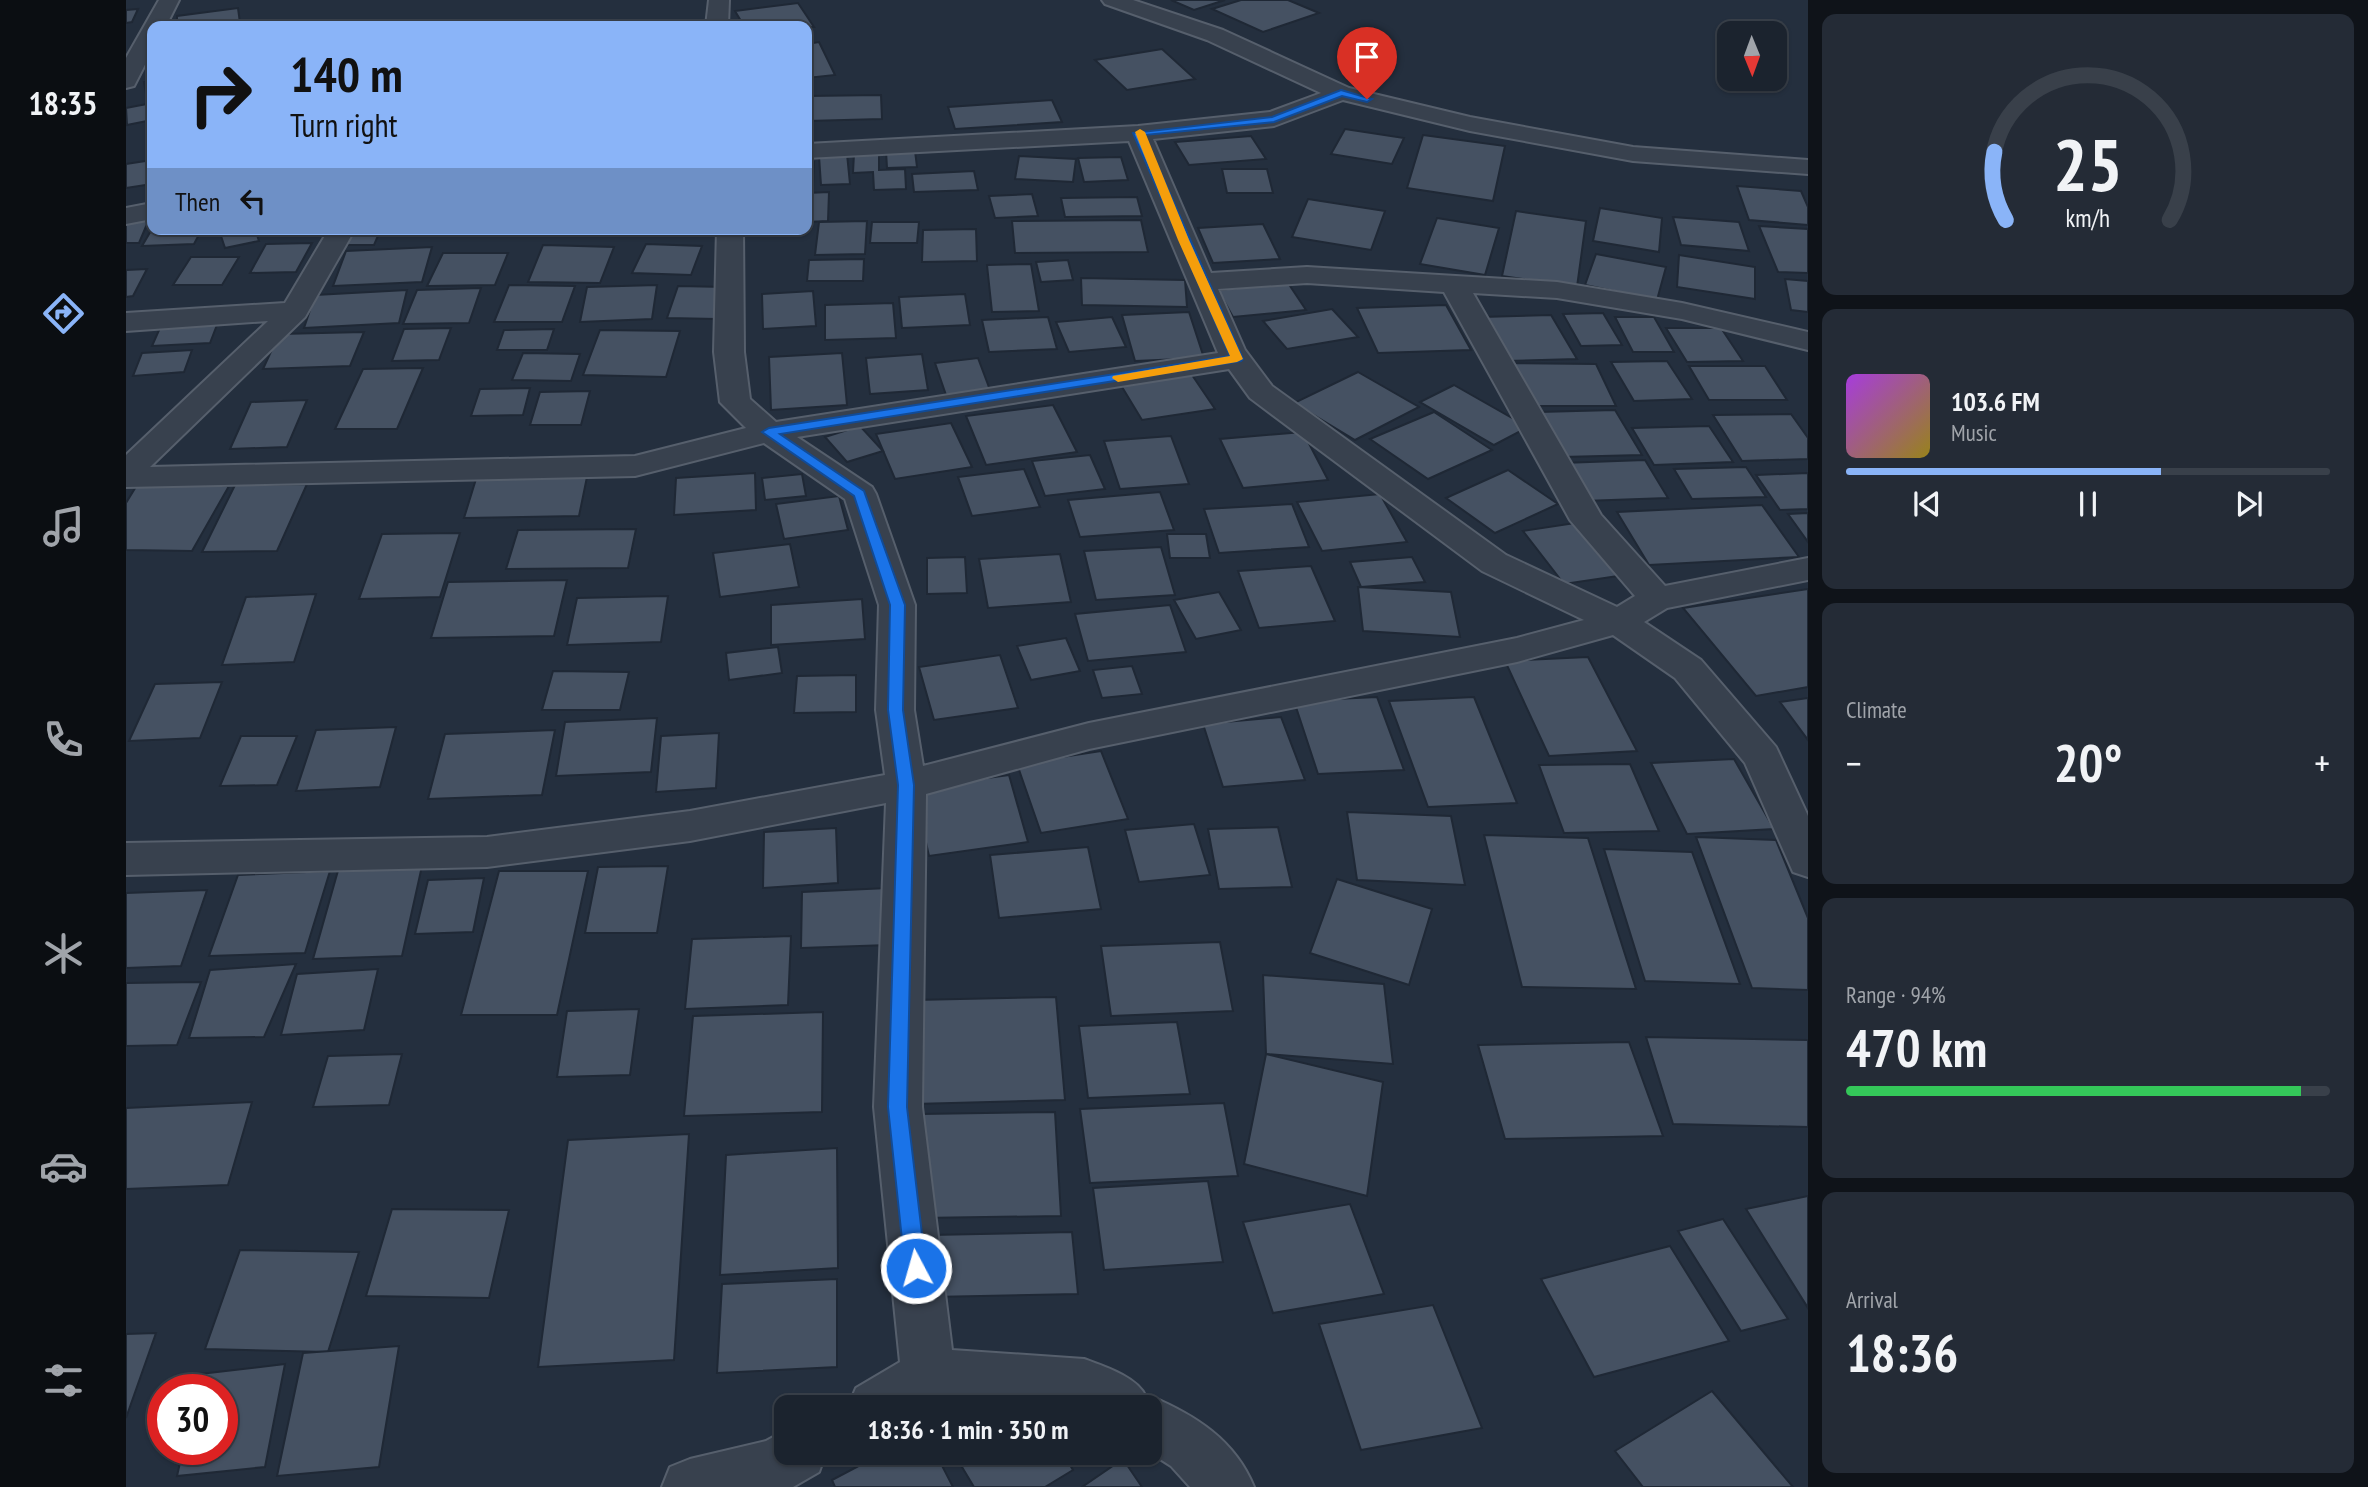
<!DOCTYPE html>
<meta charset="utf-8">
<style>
body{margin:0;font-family:"PT Sans Narrow",sans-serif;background:#242b36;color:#f1f3f6;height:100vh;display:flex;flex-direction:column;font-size:26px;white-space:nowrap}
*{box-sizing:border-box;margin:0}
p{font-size:23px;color:#a0a4aa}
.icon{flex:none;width:38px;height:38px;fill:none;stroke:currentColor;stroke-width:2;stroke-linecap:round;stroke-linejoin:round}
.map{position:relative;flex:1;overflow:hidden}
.panel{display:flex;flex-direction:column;gap:14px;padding:14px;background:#0f1319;width:560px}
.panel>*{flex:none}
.banner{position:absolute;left:21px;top:21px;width:665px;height:214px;border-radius:14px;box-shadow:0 2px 5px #0004,0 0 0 2px #39404a;background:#8ab4f8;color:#111;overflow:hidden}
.needle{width:46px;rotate:179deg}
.buttons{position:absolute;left:1591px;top:21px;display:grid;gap:14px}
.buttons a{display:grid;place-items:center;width:70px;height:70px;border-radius:14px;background:#1b232e;box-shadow:0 2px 5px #0004,0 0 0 2px #39404a;font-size:35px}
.speed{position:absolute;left:21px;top:1374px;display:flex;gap:14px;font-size:35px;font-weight:700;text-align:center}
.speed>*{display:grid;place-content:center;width:91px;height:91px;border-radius:50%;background:#1b232e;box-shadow:0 2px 5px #0004,0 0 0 2px #39404a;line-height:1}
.speed .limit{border:10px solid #d22;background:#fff;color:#111}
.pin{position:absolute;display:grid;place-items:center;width:60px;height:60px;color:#fff;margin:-72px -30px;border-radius:50% 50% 50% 0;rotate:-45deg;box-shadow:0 0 7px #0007}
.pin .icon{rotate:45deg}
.me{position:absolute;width:77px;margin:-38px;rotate:354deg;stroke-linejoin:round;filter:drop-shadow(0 0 5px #0008)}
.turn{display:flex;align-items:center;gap:24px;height:147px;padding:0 28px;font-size:32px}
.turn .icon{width:91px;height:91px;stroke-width:2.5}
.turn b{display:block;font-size:49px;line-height:60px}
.then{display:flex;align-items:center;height:66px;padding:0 28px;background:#0003;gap:14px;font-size:26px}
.big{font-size:52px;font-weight:800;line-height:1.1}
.panel .card{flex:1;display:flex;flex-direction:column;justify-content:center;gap:10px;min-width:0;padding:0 24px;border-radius:14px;background:#242b36}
.panel .dial{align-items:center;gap:0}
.dial svg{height:182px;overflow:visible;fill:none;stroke:#39404a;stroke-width:7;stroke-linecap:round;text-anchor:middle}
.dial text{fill:#f1f3f6;stroke:none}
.song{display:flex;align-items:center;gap:21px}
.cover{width:84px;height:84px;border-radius:10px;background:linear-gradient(135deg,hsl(280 70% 55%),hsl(50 70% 35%))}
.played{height:7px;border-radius:4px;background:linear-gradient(90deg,#8ab4f8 65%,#39404a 65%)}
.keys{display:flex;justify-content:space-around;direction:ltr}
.heat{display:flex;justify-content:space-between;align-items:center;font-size:38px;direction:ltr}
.charge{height:10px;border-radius:5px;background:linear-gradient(90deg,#34c759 94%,#39404a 0)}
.trip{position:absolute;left:648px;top:1395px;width:388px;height:70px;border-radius:14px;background:#1b232e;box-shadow:0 2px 5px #0004,0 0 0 2px #39404a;font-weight:800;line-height:70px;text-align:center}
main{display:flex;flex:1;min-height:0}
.tabs{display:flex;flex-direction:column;width:126px;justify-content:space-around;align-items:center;background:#0b0e12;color:#a0a4aa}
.tabs .icon{width:49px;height:49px}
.tabs .on{color:#8ab4f8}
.tabs b{font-size:32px;color:#f1f3f6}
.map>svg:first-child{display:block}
.building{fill:#455162;stroke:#1f2835;stroke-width:2}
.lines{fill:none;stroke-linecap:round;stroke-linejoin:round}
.street-casing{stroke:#565f6c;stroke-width:4}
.street{fill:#38414e;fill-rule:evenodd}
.route{fill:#1a73e8;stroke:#114b97;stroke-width:2}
.slow{fill:#f59e0b}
</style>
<main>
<nav class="tabs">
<b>18:35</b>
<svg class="icon on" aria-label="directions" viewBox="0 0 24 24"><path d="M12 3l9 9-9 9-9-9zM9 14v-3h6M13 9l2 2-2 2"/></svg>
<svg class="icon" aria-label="music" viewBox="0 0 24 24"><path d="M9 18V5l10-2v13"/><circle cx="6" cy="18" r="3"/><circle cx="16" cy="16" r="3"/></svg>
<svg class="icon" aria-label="phone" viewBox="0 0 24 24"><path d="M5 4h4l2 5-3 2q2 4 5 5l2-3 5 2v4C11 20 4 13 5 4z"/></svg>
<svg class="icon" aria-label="climate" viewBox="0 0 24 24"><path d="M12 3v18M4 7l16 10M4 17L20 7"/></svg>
<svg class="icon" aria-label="car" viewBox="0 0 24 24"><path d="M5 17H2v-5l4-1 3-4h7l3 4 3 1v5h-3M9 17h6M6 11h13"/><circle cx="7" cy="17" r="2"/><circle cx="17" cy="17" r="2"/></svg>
<svg class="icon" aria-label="filters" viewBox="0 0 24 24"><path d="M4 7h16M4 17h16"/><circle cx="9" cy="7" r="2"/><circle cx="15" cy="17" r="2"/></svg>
</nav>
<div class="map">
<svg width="1682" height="1487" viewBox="0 0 1682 1487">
<rect width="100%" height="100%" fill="#242f3e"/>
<g class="building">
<polygon points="1045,0 1099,0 1068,10"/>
<polygon points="1115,0 1162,0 1193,13 1137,32 1086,9"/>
<polygon points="672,3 688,27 618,26 609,11"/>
<polygon points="112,8 114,23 51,26 51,16"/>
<polygon points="12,9 6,22 0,23 0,10"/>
<polygon points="693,42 709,75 681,78 681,44"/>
<polygon points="1036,49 1069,79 1001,90 969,60"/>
<polygon points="26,81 26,98 21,99 18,82"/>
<polygon points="755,95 756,119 681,121 681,96"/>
<polygon points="926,100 936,122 829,129 822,107"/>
<polygon points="26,103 26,120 1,125 0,108"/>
<polygon points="1219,129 1278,138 1266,164 1205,154"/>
<polygon points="1297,135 1379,146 1367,201 1281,188"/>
<polygon points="1125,136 1140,159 1063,165 1049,142"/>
<polygon points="760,151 789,151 791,167 761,168"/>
<polygon points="753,152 753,170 779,169 780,189 748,190 747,172 727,173 728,153"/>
<polygon points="721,154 724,184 695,185 693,156"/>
<polygon points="893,156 950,159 947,182 889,179"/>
<polygon points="995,157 1002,180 958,182 952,158"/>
<polygon points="26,160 26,184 0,188 0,164"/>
<polygon points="681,162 688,162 687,189 681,190"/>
<polygon points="1096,169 1141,169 1147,193 1101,193"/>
<polygon points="848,171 852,190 788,192 786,174"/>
<polygon points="1611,186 1675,191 1682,207 1682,225 1623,220"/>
<polygon points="703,192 702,221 681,222 681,193"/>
<polygon points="906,194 912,216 869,218 863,196"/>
<polygon points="1011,197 1016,216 939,217 935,198"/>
<polygon points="1182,199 1259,211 1245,250 1166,237"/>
<polygon points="1474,208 1536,218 1533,252 1467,241"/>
<polygon points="1390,211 1460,221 1451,287 1376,276"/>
<polygon points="24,217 13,243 0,243 0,219"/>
<polygon points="1547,217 1613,222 1623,251 1555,245"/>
<polygon points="1311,218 1373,228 1359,275 1294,264"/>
<polygon points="1015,220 1022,252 889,253 886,221"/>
<polygon points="741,221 739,254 689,255 693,222"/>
<polygon points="746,222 793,222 791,243 744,243"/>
<polygon points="1137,224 1154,259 1087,263 1072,228"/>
<polygon points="1633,226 1682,229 1682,273 1652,272"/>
<polygon points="26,229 76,229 68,244 16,246"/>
<polygon points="129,229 133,241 99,248 95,236"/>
<polygon points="224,229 255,229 248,245 216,245"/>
<polygon points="850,229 851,261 796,262 797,230"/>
<polygon points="186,243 170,272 124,273 140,244"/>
<polygon points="520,244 576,246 565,275 506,273"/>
<polygon points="417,245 488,247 474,283 402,282"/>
<polygon points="306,247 296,282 207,286 220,251"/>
<polygon points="317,253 382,253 369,285 301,286"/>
<polygon points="1470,254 1540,267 1531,300 1459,285"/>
<polygon points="1553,255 1629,267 1629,299 1551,287"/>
<polygon points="65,257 113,257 96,285 47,285"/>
<polygon points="738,259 737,281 681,281 683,260"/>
<polygon points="942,260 947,280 915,282 910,262"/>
<polygon points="905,264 913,311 866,312 861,265"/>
<polygon points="21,269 7,296 0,297 0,270"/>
<polygon points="955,278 1059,280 1061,307 956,305"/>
<polygon points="1659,279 1682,281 1682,312 1665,310"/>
<polygon points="1162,283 1180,310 1107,317 1092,290"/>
<polygon points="383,285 449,286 436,322 368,322"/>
<polygon points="531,285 526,319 454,322 461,287"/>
<polygon points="552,286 600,287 591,319 541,318"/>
<polygon points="355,288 343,323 277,324 291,290"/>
<polygon points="281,290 273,323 178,328 189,295"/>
<polygon points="687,291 690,326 637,329 636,294"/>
<polygon points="839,294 844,325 776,328 773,297"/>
<polygon points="767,303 770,338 699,340 699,305"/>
<polygon points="1320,305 1345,350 1252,353 1231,308"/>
<polygon points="1206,309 1232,337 1161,349 1137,321"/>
<polygon points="1063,312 1078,358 1009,361 996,315"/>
<polygon points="1477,313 1496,345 1455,346 1437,314"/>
<polygon points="1425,315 1451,359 1379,361 1355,317"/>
<polygon points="94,317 84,343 26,346 37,321"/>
<polygon points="922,317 931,349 863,352 856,320"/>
<polygon points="986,317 1000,347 943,352 930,322"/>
<polygon points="1489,317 1528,317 1548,352 1507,352"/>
<polygon points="325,328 313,360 266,361 278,329"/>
<polygon points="1540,328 1595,328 1617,361 1561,362"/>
<polygon points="428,329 421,350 371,350 378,330"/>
<polygon points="474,330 554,331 540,377 457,375"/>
<polygon points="238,332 224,366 137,369 153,334"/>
<polygon points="66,350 58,372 7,376 16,353"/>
<polygon points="397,353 454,354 445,381 386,380"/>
<polygon points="716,353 721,405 645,410 643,357"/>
<polygon points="796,354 802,390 744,394 740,358"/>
<polygon points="852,358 864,390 820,395 809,363"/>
<polygon points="1541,361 1566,399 1508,401 1485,362"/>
<polygon points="1382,363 1470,364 1490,406 1399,406"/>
<polygon points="1563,366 1639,366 1661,400 1583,400"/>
<polygon points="297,368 271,429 209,429 237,369"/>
<polygon points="1064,372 1089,409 1016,420 993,382"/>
<polygon points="1232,372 1293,407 1229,440 1168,403"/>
<polygon points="1328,385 1402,427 1368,445 1294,402"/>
<polygon points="404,388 397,415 345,416 354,389"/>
<polygon points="464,391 455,425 404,425 414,392"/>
<polygon points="181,400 161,447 104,449 125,402"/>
<polygon points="927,405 951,452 860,465 840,416"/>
<polygon points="1489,410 1516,455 1436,457 1412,412"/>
<polygon points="1308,412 1366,450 1302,479 1244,439"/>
<polygon points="1665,414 1682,438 1682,459 1616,461 1587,415"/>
<polygon points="825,423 846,467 769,479 750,434"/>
<polygon points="734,426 757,451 721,462 699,437"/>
<polygon points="1583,426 1607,462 1528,465 1506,428"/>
<polygon points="1177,432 1202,480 1117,488 1094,439"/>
<polygon points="1045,436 1063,484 994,489 978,441"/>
<polygon points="964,455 979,489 919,496 906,461"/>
<polygon points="1519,460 1542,498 1457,501 1436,463"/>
<polygon points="1620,467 1640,497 1566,499 1548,469"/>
<polygon points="898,469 914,507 846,516 832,477"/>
<polygon points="1382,470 1432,504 1369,533 1320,498"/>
<polygon points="629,473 630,510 548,515 550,478"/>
<polygon points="1682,473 1682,509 1654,510 1630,475"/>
<polygon points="676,474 680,496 639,500 636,478"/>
<polygon points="461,477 453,516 338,518 350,479"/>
<polygon points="181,484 151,551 76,552 109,485"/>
<polygon points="11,485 103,486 66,551 0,550 0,503"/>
<polygon points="1034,492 1048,530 954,537 942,500"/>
<polygon points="1254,494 1281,542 1196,551 1171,502"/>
<polygon points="713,496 722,530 658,539 650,504"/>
<polygon points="1166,504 1183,547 1093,553 1078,509"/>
<polygon points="1636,505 1673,557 1523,565 1491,512"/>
<polygon points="1682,513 1682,542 1662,514"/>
<polygon points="1449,523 1492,576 1438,584 1397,531"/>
<polygon points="510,529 502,568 380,569 392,530"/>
<polygon points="334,533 314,597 233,599 256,534"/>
<polygon points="1041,534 1080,534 1084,558 1044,558"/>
<polygon points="664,544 673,587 594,597 587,553"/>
<polygon points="1035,547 1049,595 970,600 958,551"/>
<polygon points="934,554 945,602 862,608 853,559"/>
<polygon points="839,557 841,593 801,594 801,558"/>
<polygon points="1286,557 1299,582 1235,587 1224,562"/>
<polygon points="1185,566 1209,621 1133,628 1112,571"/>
<polygon points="441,580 428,636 305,638 322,582"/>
<polygon points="1232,587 1325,592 1334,637 1237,631"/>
<polygon points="1682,589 1682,687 1630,696 1557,608"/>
<polygon points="1093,592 1115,630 1070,639 1048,600"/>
<polygon points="190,594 168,662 96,665 120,597"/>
<polygon points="542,596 535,642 441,645 451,598"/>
<polygon points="736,599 739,639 645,645 645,605"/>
<polygon points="1044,605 1060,652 962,661 949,614"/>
<polygon points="940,638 954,671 905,680 891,646"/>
<polygon points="652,647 656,673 603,680 600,653"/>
<polygon points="874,655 892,708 808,720 793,667"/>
<polygon points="1462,657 1511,751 1423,756 1379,661"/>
<polygon points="1006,666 1016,694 976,698 967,670"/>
<polygon points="427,671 503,672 494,710 416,710"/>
<polygon points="730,675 730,712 668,713 671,676"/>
<polygon points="96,682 74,738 3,741 29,684"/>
<polygon points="1251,697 1278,770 1192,774 1168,701"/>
<polygon points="1348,697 1391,803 1302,807 1263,701"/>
<polygon points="1682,698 1682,740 1654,702"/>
<polygon points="1155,717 1179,780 1097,787 1077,724"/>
<polygon points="531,718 525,772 430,776 439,722"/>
<polygon points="270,727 254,787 170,791 190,730"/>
<polygon points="429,730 416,795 302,799 319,734"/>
<polygon points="593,733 590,788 530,792 535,736"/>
<polygon points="115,736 171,736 151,785 94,786"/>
<polygon points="975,751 1002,819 915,833 891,764"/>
<polygon points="1608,759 1648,829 1561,834 1525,763"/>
<polygon points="1504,764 1533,831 1438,833 1413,765"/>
<polygon points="883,775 902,842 803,856 788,788"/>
<polygon points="1221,812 1325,816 1339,885 1231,880"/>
<polygon points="1068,824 1084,875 1013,882 999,830"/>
<polygon points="1152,827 1166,887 1093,889 1082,829"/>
<polygon points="710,828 712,883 637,888 638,832"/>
<polygon points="1358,835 1462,838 1510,989 1396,987"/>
<polygon points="1570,837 1650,840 1682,918 1682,990 1626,988"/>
<polygon points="962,847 975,909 873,918 864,855"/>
<polygon points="1478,849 1566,852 1614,984 1519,981"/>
<polygon points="298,857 276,956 187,959 215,860"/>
<polygon points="542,866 531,933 459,933 472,867"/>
<polygon points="204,871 179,953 83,956 112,875"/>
<polygon points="373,871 462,871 431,1015 335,1015"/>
<polygon points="358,878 347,932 289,934 302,880"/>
<polygon points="1211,879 1306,909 1283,985 1184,953"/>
<polygon points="762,888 763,945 675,948 676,892"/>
<polygon points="81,890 55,966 0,968 0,893"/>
<polygon points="665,936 662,1005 559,1009 566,939"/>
<polygon points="1094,942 1107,1011 985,1016 975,946"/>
<polygon points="170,964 138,1037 63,1038 84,970"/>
<polygon points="252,969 238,1030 155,1035 171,974"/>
<polygon points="1137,975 1258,984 1267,1064 1140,1054"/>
<polygon points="75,982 51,1045 0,1046 0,983"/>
<polygon points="930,997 939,1100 788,1104 788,1000"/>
<polygon points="513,1009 504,1075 431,1077 441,1011"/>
<polygon points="697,1012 696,1112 558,1116 567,1016"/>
<polygon points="1051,1022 1064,1094 962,1098 953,1026"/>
<polygon points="1520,1037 1682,1040 1682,1127 1547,1124"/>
<polygon points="1503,1042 1537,1136 1379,1139 1352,1045"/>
<polygon points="276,1054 263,1105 187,1107 202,1056"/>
<polygon points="1140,1054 1257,1082 1241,1196 1118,1164"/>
<polygon points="126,1102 102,1185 0,1189 0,1108"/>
<polygon points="1098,1103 1112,1176 964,1183 954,1109"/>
<polygon points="929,1112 935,1216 794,1218 794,1114"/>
<polygon points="563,1134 548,1360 412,1367 442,1140"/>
<polygon points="711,1148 712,1268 594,1275 600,1155"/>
<polygon points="1082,1181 1097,1262 978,1270 967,1188"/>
<polygon points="1682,1196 1682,1308 1620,1209"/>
<polygon points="1224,1204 1258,1294 1147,1313 1117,1222"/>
<polygon points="266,1209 383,1210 363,1298 240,1296"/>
<polygon points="1597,1219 1662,1319 1615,1331 1552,1231"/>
<polygon points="946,1232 952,1294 805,1297 804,1235"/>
<polygon points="1544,1246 1603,1341 1468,1377 1415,1279"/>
<polygon points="114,1250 233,1252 202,1352 79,1349"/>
<polygon points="711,1279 711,1367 591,1373 596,1284"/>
<polygon points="1307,1305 1356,1428 1235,1450 1193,1324"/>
<polygon points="30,1333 0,1418 0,1334"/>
<polygon points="273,1346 253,1467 151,1476 177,1353"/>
<polygon points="159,1364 139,1467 51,1476 57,1449 96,1449 96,1390 70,1390 74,1374"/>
<polygon points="1586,1391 1667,1487 1517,1487 1489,1451"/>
<polygon points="759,1452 809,1452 827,1487 709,1487 706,1480"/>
<polygon points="827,1452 936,1452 947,1470 919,1487 848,1487"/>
<polygon points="997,1459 1016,1487 956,1487"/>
</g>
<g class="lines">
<defs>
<g id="street">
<polygon points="33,0 53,0 40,26 26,26 26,51 8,86 0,88 0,58"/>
<polygon points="583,0 603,0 602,26 580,26"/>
<path d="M976,0H1007L1097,30L1223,88L1344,117L1507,147L1682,160V174L1507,161L1344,131L1217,100L1148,126L1027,139L1085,273L1181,267L1431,282L1556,303L1682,332V350L1556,319L1431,298L1347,293L1475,515L1539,586L1682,558V580L1541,608L1518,622L1575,660L1650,747L1682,816V877L1667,872L1619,763L1549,678L1487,635L1391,662L963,749L800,794L796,1107L826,1350L958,1359C977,1366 1012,1377 1020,1397L1024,1396C1069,1415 1109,1440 1128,1487H1064L1045,1466L1023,1452L1024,1407H890L808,1402L799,1407H722L730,1388L774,1362L748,1107L760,803L564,841L361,867L0,875V843L361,837L564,811L759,775L750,710L753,605L719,499L638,443L509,476L0,487V455L142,321L0,331V313L159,303L203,229H229L179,317L24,467L509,456L620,428L594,402L588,352L591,229H617L618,352L624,399L650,422L1092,353L1003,141L681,158V144L1012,126L1144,112L1195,93L1081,40L979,4ZM1181,283L1318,292L1444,520L1509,596L1491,607L1380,555L1146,386L1119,350L1092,289ZM1103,369L1124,398L1356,571L1458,620L1391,638L963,723L797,766L788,710L789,605L750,494L746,487L671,437Z"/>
<polygon points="26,203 26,219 0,224 0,208"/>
<polygon points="660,1430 660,1452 700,1452 693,1472 667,1487 536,1487 544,1467 564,1459 640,1441"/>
</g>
</defs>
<use href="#street" class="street-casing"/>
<use href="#street" class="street"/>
</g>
<polygon class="route" points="1215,90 1246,99 1241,102 1216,96 1148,122 1018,135 1117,359 1115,361 654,434 738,491 779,605 777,710 788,785 781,1107 800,1268 797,1275 790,1278 782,1275 779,1268 762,1107 772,785 762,710 764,605 728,496 636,432 643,428 1104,356 1007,133 1146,117"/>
<polygon class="slow" points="1014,129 1019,132 1063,240 1117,359 1111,362 992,382 986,378 987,376 1104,356 1052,240 1009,132"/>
</svg>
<div class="buttons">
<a><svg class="needle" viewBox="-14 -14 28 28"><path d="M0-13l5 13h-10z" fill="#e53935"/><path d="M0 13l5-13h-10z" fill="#a0a4aa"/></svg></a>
</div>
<div class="speed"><div class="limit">30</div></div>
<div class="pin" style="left:1241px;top:99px;background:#d93025"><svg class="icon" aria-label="arrive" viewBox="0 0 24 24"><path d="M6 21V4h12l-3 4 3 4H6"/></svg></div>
<svg class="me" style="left:790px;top:1268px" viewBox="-20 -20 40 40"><circle r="17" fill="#1a73e8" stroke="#fff" stroke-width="3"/><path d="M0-11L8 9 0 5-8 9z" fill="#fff"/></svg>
<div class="trip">18:36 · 1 min · 350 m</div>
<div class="banner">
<div class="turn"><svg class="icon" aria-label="right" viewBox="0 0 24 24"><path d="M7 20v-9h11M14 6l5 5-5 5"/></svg><div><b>140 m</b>Turn right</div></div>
<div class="then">Then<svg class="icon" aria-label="left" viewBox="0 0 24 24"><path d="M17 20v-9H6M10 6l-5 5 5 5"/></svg></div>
</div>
</div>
<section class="panel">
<div class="card dial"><svg viewBox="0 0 100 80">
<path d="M14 69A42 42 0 1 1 86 69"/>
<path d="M14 69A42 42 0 0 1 9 39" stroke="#8ab4f8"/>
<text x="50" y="56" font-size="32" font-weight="700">25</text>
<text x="50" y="72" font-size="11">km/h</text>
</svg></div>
<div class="card">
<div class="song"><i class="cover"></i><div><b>103.6 FM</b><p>Music</p></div></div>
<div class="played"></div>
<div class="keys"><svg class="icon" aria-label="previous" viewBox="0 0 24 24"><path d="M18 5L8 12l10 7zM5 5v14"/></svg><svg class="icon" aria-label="pause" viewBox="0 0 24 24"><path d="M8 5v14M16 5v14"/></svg><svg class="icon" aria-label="next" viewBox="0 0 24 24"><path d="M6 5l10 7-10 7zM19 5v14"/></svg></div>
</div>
<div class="card"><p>Climate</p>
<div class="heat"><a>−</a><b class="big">20°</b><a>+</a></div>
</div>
<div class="card"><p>Range · 94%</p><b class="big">470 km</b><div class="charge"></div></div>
<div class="card"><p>Arrival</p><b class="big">18:36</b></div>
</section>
</main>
